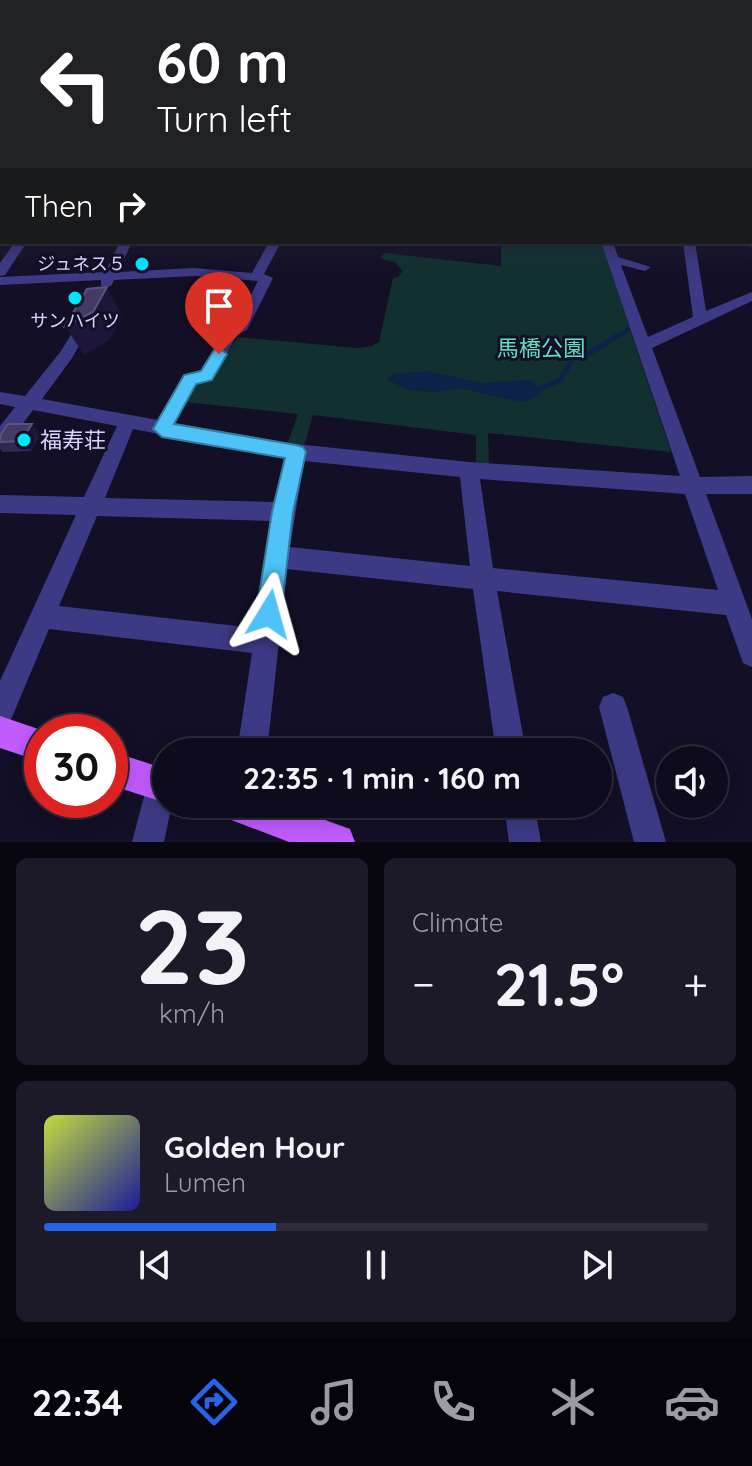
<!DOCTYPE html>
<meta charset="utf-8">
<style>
body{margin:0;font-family:Quicksand,"Noto Sans JP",sans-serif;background:#1c1929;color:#f1f3f6;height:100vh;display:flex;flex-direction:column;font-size:30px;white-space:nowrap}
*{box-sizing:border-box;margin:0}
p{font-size:26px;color:#9b9ba3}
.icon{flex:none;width:44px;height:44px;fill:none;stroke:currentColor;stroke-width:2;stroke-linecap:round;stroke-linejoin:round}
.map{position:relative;height:842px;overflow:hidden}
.side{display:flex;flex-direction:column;gap:16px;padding:16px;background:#08060f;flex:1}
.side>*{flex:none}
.top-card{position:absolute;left:0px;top:0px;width:752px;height:244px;box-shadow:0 4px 20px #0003,0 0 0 2px #2e2b3b;background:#202124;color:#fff;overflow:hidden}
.tools{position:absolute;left:656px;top:746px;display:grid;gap:16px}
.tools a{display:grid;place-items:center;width:72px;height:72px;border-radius:50%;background:#0e0b1c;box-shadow:0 4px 20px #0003,0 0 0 2px #2e2b3b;font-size:40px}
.speed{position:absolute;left:24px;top:714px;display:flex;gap:16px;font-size:40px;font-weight:700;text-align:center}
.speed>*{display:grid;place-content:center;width:104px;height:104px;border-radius:50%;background:#0e0b1c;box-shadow:0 4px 20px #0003,0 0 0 2px #2e2b3b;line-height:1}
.speed .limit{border:12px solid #d22;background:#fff;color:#111}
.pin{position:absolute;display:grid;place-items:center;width:68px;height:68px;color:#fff;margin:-82px -34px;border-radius:50% 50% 50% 0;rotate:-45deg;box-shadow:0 0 8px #0007}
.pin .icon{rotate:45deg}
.me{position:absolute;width:88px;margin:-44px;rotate:8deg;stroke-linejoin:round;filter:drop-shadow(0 0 6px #0008)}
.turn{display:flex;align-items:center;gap:28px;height:168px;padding:0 24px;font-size:36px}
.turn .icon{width:104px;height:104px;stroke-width:2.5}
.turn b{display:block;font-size:56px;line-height:68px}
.then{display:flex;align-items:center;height:76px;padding:0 24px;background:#0003;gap:16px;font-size:30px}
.big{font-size:60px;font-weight:700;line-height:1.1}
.side .card{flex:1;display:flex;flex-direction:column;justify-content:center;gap:12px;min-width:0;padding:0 28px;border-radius:12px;background:#1c1929}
.side .dial{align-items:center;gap:0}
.dial b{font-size:104px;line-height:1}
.song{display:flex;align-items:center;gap:24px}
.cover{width:96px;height:96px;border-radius:12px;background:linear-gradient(135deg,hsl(70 70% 55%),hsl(240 70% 35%))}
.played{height:8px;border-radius:4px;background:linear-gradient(90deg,#2563eb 35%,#2e2b3b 35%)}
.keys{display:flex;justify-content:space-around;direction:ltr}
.heat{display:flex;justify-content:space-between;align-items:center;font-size:44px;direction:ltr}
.side .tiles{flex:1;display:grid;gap:16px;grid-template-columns:1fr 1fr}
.card:last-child{grid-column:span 2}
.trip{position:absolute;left:152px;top:738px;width:460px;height:80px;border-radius:40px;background:#0e0b1c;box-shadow:0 4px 20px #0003,0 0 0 2px #2e2b3b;font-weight:700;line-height:80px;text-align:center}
.menu{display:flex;height:128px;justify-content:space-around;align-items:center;background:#06040b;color:#9b9ba3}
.menu .icon{width:56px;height:56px}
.menu .on{color:#2563eb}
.menu b{font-size:36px;color:#f1f3f6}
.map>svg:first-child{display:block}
.green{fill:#12302f}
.water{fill:#0c2248}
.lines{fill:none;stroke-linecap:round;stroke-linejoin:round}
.stream-far1{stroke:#0c2248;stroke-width:4}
.stream{stroke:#0c2248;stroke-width:5}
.minor{fill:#3d3a85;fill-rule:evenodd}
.major{fill:#c25bff;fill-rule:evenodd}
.wall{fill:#312854}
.shaded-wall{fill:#1d163a}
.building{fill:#433a66;stroke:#5a527e;stroke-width:2}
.route{fill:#4fc3f7;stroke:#337fa1;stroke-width:2}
.poi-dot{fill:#00e5ff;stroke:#130f26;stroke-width:3}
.labels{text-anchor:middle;stroke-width:6;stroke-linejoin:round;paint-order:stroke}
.far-poi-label{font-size:18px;fill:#d9d4ff;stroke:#130f26;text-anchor:end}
.park-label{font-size:22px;fill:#5fe0c0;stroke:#130f26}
.poi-label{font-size:22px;fill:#d9d4ff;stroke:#130f26;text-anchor:start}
</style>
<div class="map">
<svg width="752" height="842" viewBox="0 0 752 842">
<rect width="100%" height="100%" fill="#130f26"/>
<polygon class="green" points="501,242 601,242 671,452 488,433 489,464 476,462 476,435 313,415 304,447 287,445 298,414 185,402 194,385 212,379 237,337 357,348 372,346 379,342 393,278 399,277 402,271 396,263 380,258 384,253 501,266"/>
<polygon class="water" points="428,371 480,383 529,380 534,382 540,395 523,402 458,388 437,392 407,390 387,379 395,374"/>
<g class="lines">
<polyline class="stream-far1" points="621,334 629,329"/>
<polyline class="stream" points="535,391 560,380 573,359 590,353 624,332"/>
<g class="minor">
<rect x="750" y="174" width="2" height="6"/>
<polygon points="0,192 2,192 0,199"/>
<polygon points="750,239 752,239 752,247 743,242 750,242"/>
<polygon points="15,242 27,242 5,275 0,276 0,263"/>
<path d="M120,242H132L118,272L194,268L252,273L269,242H281L264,274L273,278L247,330L237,335L212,380L196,384L175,423L296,444L469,462L680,476L601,242H613L618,257L651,267L645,271L621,265L648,337L693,317L683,242H695L706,311L752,292V301L652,348L700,477L752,476V494H706L752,619V667L743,663L726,615L497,591L526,752H496L473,589L287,569L267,752H237L252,653L49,629L10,722L0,726V681L76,515L0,513V495L84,497L117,426L33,410L7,445L0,447V426L15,407L0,404V392L25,396L61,351L80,320L85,318L92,323L72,358L42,399L158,420L184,375L201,371L227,328L235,326L258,281L194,276L114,280L111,286H101V280L0,285V277L105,272ZM133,429L285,458L275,502L105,498ZM304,461L460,477L470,566L290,547ZM480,479L685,494L718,590L493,568ZM97,516L271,521L255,628L59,606Z"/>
<polygon points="613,693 623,697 627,707 666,842 634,842 599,707 603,697"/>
<polygon points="161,770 166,772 166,804 172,804 164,842 132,842 150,774"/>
<polygon points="504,804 534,804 541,842 509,842"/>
</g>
<g class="major">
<polygon points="0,716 47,732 42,732 42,762 0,748"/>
<polygon points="110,751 166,769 166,803 110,785"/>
<polygon points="216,804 281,804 350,829 355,842 289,842 221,816"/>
</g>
</g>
<polygon class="wall" points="32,424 41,434 31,451 3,452 0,449 0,436"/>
<g class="shaded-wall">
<polygon points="107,287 122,316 110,340 84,355 65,326"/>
<polygon points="32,424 41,434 31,451 21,441"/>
</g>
<g class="building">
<polygon points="107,287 93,312 65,326 87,289"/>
<polygon points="8,424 32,424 21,441 0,442 0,436"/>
</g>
<linearGradient id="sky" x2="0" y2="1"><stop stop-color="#0a0815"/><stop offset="0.57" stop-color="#333752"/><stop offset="1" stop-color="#333752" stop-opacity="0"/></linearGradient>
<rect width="752" height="274" fill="url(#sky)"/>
<polygon class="route" points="219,348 227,354 212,380 196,384 174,424 296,445 303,447 306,452 293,512 281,614 278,622 269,626 260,622 256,614 272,512 285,458 162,437 153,429 184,375 201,371 214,350"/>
<g class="poi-dot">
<circle cx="142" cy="264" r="8"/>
<circle cx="75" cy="298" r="8"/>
<circle cx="24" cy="440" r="8"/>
</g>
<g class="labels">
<g class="far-poi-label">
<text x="126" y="270">ジュネス５</text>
<text x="75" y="327" text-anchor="middle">サンハイツ</text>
</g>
<g class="park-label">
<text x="541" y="356">馬橋公園</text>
</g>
<g class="poi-label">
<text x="40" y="448">福寿荘</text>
</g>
</g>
</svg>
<div class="tools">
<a><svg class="icon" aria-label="sound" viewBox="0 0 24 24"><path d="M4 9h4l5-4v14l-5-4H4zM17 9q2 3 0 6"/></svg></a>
</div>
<div class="speed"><div class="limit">30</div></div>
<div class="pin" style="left:219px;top:354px;background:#d93025"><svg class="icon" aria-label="arrive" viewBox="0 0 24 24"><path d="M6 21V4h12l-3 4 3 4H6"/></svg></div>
<svg class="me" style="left:269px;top:614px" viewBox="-20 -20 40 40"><path d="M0-17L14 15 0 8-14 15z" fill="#4fc3f7" stroke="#fff" stroke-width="4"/></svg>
<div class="trip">22:35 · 1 min · 160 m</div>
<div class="top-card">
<div class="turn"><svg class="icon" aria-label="left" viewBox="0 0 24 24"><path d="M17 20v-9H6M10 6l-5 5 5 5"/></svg><div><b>60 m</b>Turn left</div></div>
<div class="then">Then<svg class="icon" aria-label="right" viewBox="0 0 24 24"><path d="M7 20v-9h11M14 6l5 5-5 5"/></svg></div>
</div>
</div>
<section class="side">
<div class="tiles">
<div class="card dial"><b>23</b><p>km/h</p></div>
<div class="card"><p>Climate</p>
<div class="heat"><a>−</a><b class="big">21.5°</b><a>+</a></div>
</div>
<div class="card">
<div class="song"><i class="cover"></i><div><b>Golden Hour</b><p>Lumen</p></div></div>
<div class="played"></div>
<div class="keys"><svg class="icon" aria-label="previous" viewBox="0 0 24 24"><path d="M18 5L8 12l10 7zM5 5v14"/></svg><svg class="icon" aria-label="pause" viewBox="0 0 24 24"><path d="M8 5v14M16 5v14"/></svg><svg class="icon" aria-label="next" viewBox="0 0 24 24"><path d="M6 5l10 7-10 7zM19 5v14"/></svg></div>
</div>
</div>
</section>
<nav class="menu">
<b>22:34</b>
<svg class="icon on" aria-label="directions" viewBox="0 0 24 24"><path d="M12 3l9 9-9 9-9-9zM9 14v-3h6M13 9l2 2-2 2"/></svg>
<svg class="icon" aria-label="music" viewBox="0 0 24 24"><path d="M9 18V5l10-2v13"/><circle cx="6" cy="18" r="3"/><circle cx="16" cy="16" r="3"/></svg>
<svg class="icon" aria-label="phone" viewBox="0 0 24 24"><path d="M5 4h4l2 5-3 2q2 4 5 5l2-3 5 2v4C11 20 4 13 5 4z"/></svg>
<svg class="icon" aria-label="climate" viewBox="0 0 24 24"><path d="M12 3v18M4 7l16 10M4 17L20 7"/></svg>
<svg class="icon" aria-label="car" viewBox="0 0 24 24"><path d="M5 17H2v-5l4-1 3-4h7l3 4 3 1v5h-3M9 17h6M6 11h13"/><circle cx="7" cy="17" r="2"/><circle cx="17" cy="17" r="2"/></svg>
</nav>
